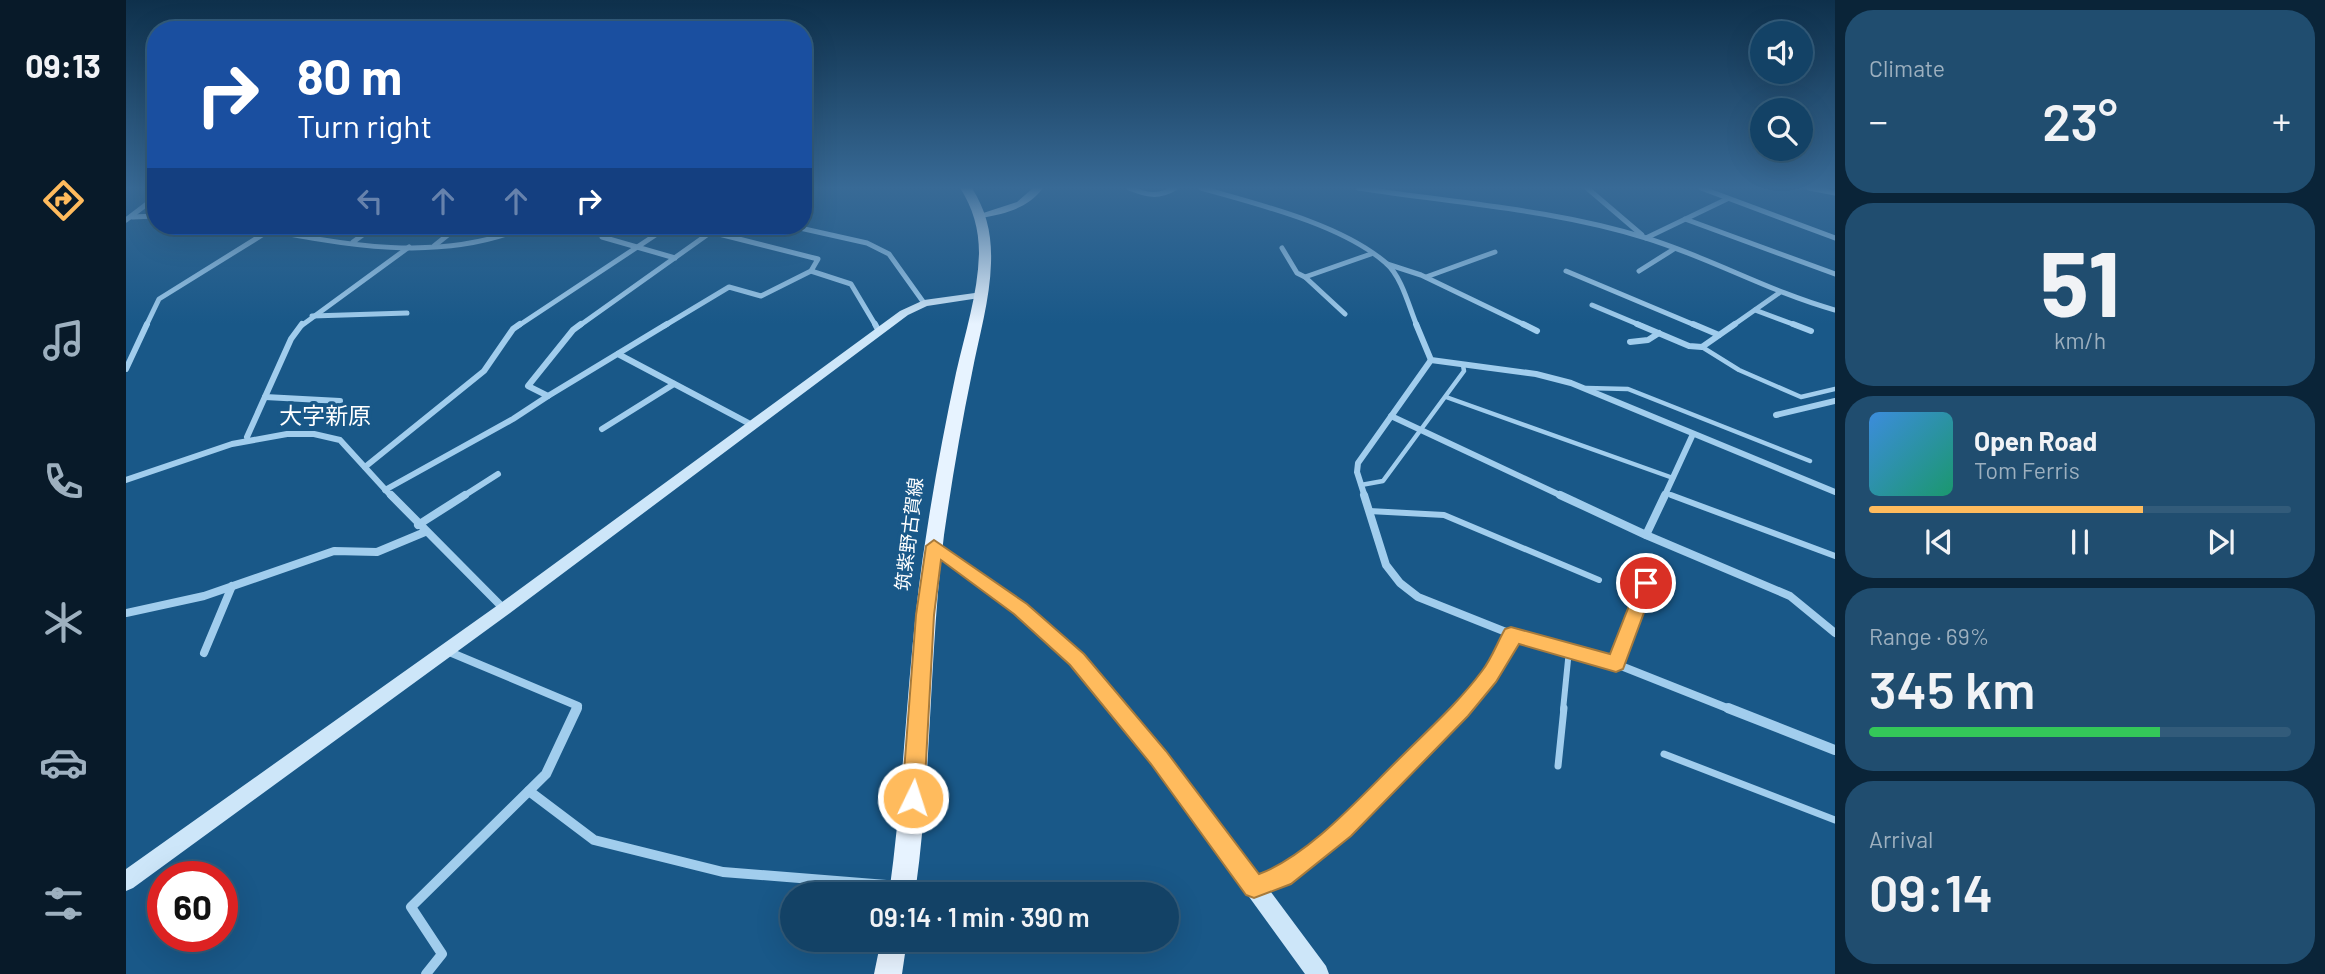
<!DOCTYPE html>
<meta charset="utf-8">
<style>
body{margin:0;font-family:Barlow,"Noto Sans JP",sans-serif;background:#204d6f;color:#f1f3f6;height:100vh;display:flex;flex-direction:column;font-size:26px;white-space:nowrap}
*{box-sizing:border-box;margin:0}
p{font-size:23px;color:#9db0bf}
.icon{flex:none;width:38px;height:38px;fill:none;stroke:currentColor;stroke-width:2;stroke-linecap:round;stroke-linejoin:round}
.map{position:relative;flex:1;overflow:hidden}
.details{display:flex;flex-direction:column;gap:10px;padding:10px;background:#0a2438;width:490px}
.details>*{flex:none}
.banner{position:absolute;left:21px;top:21px;width:665px;height:214px;border-radius:28px;box-shadow:0 7px 28px #0002,0 0 0 2px #325b7a;background:#1a4fa0;color:#fff;overflow:hidden}
.fabs{position:absolute;left:1624px;top:21px;display:grid;gap:14px}
.fabs a{display:grid;place-items:center;width:63px;height:63px;border-radius:50%;background:#134266;box-shadow:0 7px 28px #0002,0 0 0 2px #325b7a;font-size:35px}
.speed{position:absolute;left:21px;top:861px;display:flex;gap:14px;font-size:35px;font-weight:700;text-align:center}
.speed>*{display:grid;place-content:center;width:91px;height:91px;border-radius:50%;background:#134266;box-shadow:0 7px 28px #0002,0 0 0 2px #325b7a;line-height:1}
.speed .limit{border:10px solid #d22;background:#fff;color:#111}
.pin{position:absolute;display:grid;place-items:center;width:60px;height:60px;color:#fff;margin:-30px;border:4px solid #fff;border-radius:50%;box-shadow:0 2px 7px #0007}
.me{position:absolute;width:77px;margin:-38px;rotate:4deg;stroke-linejoin:round;filter:drop-shadow(0 0 5px #0008)}
.turn{display:flex;align-items:center;gap:24px;height:147px;padding:0 35px;font-size:32px}
.turn .icon{width:91px;height:91px;stroke-width:2.5}
.turn b{display:block;font-size:49px;line-height:60px}
.lanes{display:flex;align-items:center;height:66px;padding:0 35px;background:#0003;justify-content:center;gap:35px;direction:ltr}
.lanes .off{opacity:.35}
.big{font-size:52px;font-weight:600;line-height:1.1}
.details .card{flex:1;display:flex;flex-direction:column;justify-content:center;gap:10px;min-width:0;padding:0 24px;border-radius:28px;background:#204d6f}
.details .dial{align-items:center;gap:0}
.dial b{font-size:91px;line-height:1}
.song{display:flex;align-items:center;gap:21px}
.cover{width:84px;height:84px;border-radius:10px;background:linear-gradient(135deg,hsl(210 70% 55%),hsl(160 70% 35%))}
.played{height:7px;border-radius:4px;background:linear-gradient(90deg,#ffbb5d 65%,#325b7a 65%)}
.keys{display:flex;justify-content:space-around;direction:ltr}
.heat{display:flex;justify-content:space-between;align-items:center;font-size:38px;direction:ltr}
.charge{height:10px;border-radius:5px;background:linear-gradient(90deg,#34c759 69%,#325b7a 0)}
.trip{position:absolute;left:654px;top:882px;width:399px;height:70px;border-radius:35px;background:#134266;box-shadow:0 7px 28px #0002,0 0 0 2px #325b7a;font-weight:600;line-height:70px;text-align:center}
main{display:flex;flex:1;min-height:0}
.menu{display:flex;flex-direction:column;width:126px;justify-content:space-around;align-items:center;background:#081a29;color:#9db0bf}
.menu .icon{width:49px;height:49px}
.menu .on{color:#ffbb5d}
.menu b{font-size:32px;color:#f1f3f6}
.map>svg:first-child{display:block}
.lines{fill:none;stroke-linecap:round;stroke-linejoin:round}
.lane-far2{stroke:#a1cded;stroke-width:4.5}
.lane-far1{stroke:#a1cded;stroke-width:6}
.lane{stroke:#a1cded;stroke-width:7}
.street-far3{stroke:#a1cded;stroke-width:5}
.street-far2{stroke:#a1cded;stroke-width:6}
.street-far1{stroke:#a1cded;stroke-width:8}
.street{stroke:#a1cded;stroke-width:10}
.secondary{fill:#cde6f9;fill-rule:evenodd}
.primary{fill:#e7f3ff;fill-rule:evenodd}
.route{fill:#ffbb5d;stroke:#a67a3c;stroke-width:2}
.labels{text-anchor:middle;stroke-width:7;stroke-linejoin:round;paint-order:stroke}
.street-label{font-size:19px;fill:#fff;stroke:#195888}
.quarter-label{font-size:23px;fill:#fff;stroke:#195888}
</style>
<main>
<nav class="menu">
<b>09:13</b>
<svg class="icon on" aria-label="directions" viewBox="0 0 24 24"><path d="M12 3l9 9-9 9-9-9zM9 14v-3h6M13 9l2 2-2 2"/></svg>
<svg class="icon" aria-label="music" viewBox="0 0 24 24"><path d="M9 18V5l10-2v13"/><circle cx="6" cy="18" r="3"/><circle cx="16" cy="16" r="3"/></svg>
<svg class="icon" aria-label="phone" viewBox="0 0 24 24"><path d="M5 4h4l2 5-3 2q2 4 5 5l2-3 5 2v4C11 20 4 13 5 4z"/></svg>
<svg class="icon" aria-label="climate" viewBox="0 0 24 24"><path d="M12 3v18M4 7l16 10M4 17L20 7"/></svg>
<svg class="icon" aria-label="car" viewBox="0 0 24 24"><path d="M5 17H2v-5l4-1 3-4h7l3 4 3 1v5h-3M9 17h6M6 11h13"/><circle cx="7" cy="17" r="2"/><circle cx="17" cy="17" r="2"/></svg>
<svg class="icon" aria-label="filters" viewBox="0 0 24 24"><path d="M4 7h16M4 17h16"/><circle cx="9" cy="7" r="2"/><circle cx="15" cy="17" r="2"/></svg>
</nav>
<div class="map">
<svg width="1709" height="974" viewBox="0 0 1709 974">
<rect width="100%" height="100%" fill="#195888"/>
<g class="lines">
<g class="lane-far2">
<polyline points="1576,347 1613,370 1675,397 1709,389"/>
<polyline points="1460,388 1502,389 1684,461"/>
<polyline points="1320,397 1547,478"/>
<polyline points="1235,485 1257,481 1338,371 1337,365"/>
<polyline points="1540,493 1550,497"/>
</g>
<g class="lane-far1">
<polyline points="1545,495 1709,556"/>
<polyline points="1243,511 1318,515 1473,580"/>
<polyline points="1490,664 1520,583"/>
<polyline points="1437,710 1443,650"/>
</g>
<g class="lane">
<polyline points="1538,754 1709,820"/>
<polyline points="1432,766 1438,708"/>
</g>
<g class="street-far3">
<path d="M1003,188C1021,195 1032,198 1049,188"/>
<path d="M1075,188C1131,204 1215,224 1260,263C1276,277 1283,307 1291,326"/>
<path d="M1232,188C1328,203 1427,209 1520,238C1585,258 1644,292 1709,310"/>
<polyline points="1461,188 1516,235"/>
<polyline points="1575,188 1709,238"/>
<polyline points="1683,188 1709,193"/>
<polyline points="6,217 30,216"/>
<polyline points="1559,219 1709,274"/>
<polyline points="0,220 30,197"/>
<path d="M125,226C215,245 315,264 402,226"/>
<polyline points="665,226 741,243 763,254 798,303"/>
<polyline points="180,236 188,226"/>
<polyline points="476,237 549,258"/>
<polyline points="1520,238 1601,199"/>
<polyline points="227,242 249,226"/>
<polyline points="308,246 333,226"/>
<polyline points="1156,248 1171,273 1179,277"/>
<polyline points="1261,264 1295,275 1401,326"/>
<polyline points="1440,271 1571,326"/>
<polyline points="1513,271 1548,249"/>
<polyline points="1300,277 1369,252"/>
<polyline points="1466,305 1516,326"/>
<polyline points="1629,310 1672,326"/>
<polyline points="1219,314 1179,277 1245,254"/>
<polyline points="186,316 281,313"/>
<polyline points="20,326 33,299 144,230"/>
<polyline points="175,326 283,247"/>
<polyline points="392,326 543,226"/>
<polyline points="453,326 585,232 692,259 685,271 725,284 750,326"/>
<polyline points="538,326 603,287 635,296 685,271"/>
<polyline points="1606,326 1653,293"/>
</g>
<g class="street-far2">
<polyline points="749,324 751,328"/>
<polyline points="1290,324 1305,360 1410,374 1445,383 1709,492"/>
<polyline points="1397,324 1411,331"/>
<polyline points="1511,324 1563,346 1576,347 1609,324"/>
<polyline points="1567,324 1593,335"/>
<polyline points="1667,324 1685,331"/>
<polyline points="1504,342 1522,340 1533,333"/>
<polyline points="492,354 626,425"/>
<polyline points="0,369 21,324"/>
<polyline points="422,396 541,324"/>
<polyline points="139,397 214,401"/>
<polyline points="1650,415 1709,401"/>
<polyline points="1265,416 1438,497"/>
<polyline points="476,429 548,384"/>
<polyline points="121,437 165,339 176,324"/>
<polyline points="239,467 358,371 387,329 394,324"/>
<polyline points="0,480 106,444 161,434 188,434 214,440 266,497"/>
<polyline points="259,490 387,419 422,396 402,386 447,330 455,324"/>
<polyline points="336,497 372,474"/>
<polyline points="1239,497 1231,472 1232,463 1305,360"/>
<polyline points="1538,497 1567,434"/>
</g>
<g class="street-far1">
<polyline points="265,495 378,609"/>
<polyline points="1238,495 1260,565 1274,583 1292,597 1385,634 1490,664 1606,710"/>
<polyline points="1434,495 1520,535 1664,596 1709,633"/>
<polyline points="292,525 339,495"/>
<polyline points="1520,535 1539,495"/>
<polyline points="0,613 78,596 208,551 251,552 299,532"/>
<polyline points="321,651 452,706 450,710"/>
<polyline points="78,653 106,586"/>
<polyline points="1334,710 1374,657 1385,634"/>
</g>
<g class="street">
<polyline points="1602,708 1709,750"/>
<polyline points="403,791 468,840 597,872 773,886"/>
<path d="M1131,886C1196,864 1290,761 1335,708"/>
<polyline points="300,974 316,954 285,907 420,774 451,708"/>
</g>
<g class="secondary">
<path d="M907,188H917C901,209 880,213 856,218L851,215L891,202Z"/>
<polygon points="856,292 861,295 860,297 801,306 782,315 384,613 7,888 0,891 0,869 372,605 774,311 798,300"/>
<polygon points="808,541 900,605 957,655 1040,751 1200,966 1203,974 1179,974 1026,763 945,665 888,613 803,550 801,546 803,542"/>
</g>
<g class="primary">
<path d="M834,188H846C861,212 866,235 865,263C864,300 853,336 846,373C835,426 826,480 818,535C803,654 806,775 789,894H763C780,773 781,651 801,530C809,477 819,425 830,373C839,333 852,294 853,253C853,229 847,208 834,188Z"/>
<polygon points="755,940 781,940 776,974 748,974"/>
</g>
</g>
<linearGradient id="sky" x2="0" y2="1"><stop stop-color="#0e304b"/><stop offset="0.58" stop-color="#386a96"/><stop offset="1" stop-color="#386a96" stop-opacity="0"/></linearGradient>
<rect width="1709" height="324" fill="url(#sky)"/>
<path class="route" d="M808,540L901,604L958,654L1040,751L1133,874C1184,855 1236,795 1276,756C1303,729 1333,702 1356,671C1366,658 1371,643 1379,629L1385,627L1484,654L1514,578H1527L1529,583L1497,669L1490,672L1393,644L1370,682L1342,716L1225,836L1165,884L1128,898L1120,895L1025,764L944,665L888,614L815,560L808,615L798,798L795,805L787,808L779,805L776,798L790,615L800,546Z"/>
<g class="labels">
<g class="street-label">
<text transform="translate(783 534) rotate(-83)" y="7">筑紫野古賀線</text>
</g>
<g class="quarter-label">
<text x="199" y="424">大字新原</text>
</g>
</g>
</svg>
<div class="fabs">
<a><svg class="icon" aria-label="sound" viewBox="0 0 24 24"><path d="M4 9h4l5-4v14l-5-4H4zM17 9q2 3 0 6"/></svg></a>
<a><svg class="icon" aria-label="search" viewBox="0 0 24 24"><circle cx="10" cy="10" r="6"/><path d="M15 15l6 6"/></svg></a>
</div>
<div class="speed"><div class="limit">60</div></div>
<div class="pin" style="left:1520px;top:583px;background:#d93025"><svg class="icon" aria-label="arrive" viewBox="0 0 24 24"><path d="M6 21V4h12l-3 4 3 4H6"/></svg></div>
<svg class="me" style="left:787px;top:798px" viewBox="-20 -20 40 40"><circle r="17" fill="#ffbb5d" stroke="#fff" stroke-width="3"/><path d="M0-11L8 9 0 5-8 9z" fill="#fff"/></svg>
<div class="trip">09:14 · 1 min · 390 m</div>
<div class="banner">
<div class="turn"><svg class="icon" aria-label="right" viewBox="0 0 24 24"><path d="M7 20v-9h11M14 6l5 5-5 5"/></svg><div><b>80 m</b>Turn right</div></div>
<div class="lanes"><svg class="icon off" aria-label="left" viewBox="0 0 24 24"><path d="M17 20v-9H6M10 6l-5 5 5 5"/></svg><svg class="icon off" aria-label="ahead" viewBox="0 0 24 24"><path d="M12 20V5M6 11l6-6 6 6"/></svg><svg class="icon off" aria-label="ahead" viewBox="0 0 24 24"><path d="M12 20V5M6 11l6-6 6 6"/></svg><svg class="icon" aria-label="right" viewBox="0 0 24 24"><path d="M7 20v-9h11M14 6l5 5-5 5"/></svg></div>
</div>
</div>
<section class="details">
<div class="card"><p>Climate</p>
<div class="heat"><a>−</a><b class="big">23°</b><a>+</a></div>
</div>
<div class="card dial"><b>51</b><p>km/h</p></div>
<div class="card">
<div class="song"><i class="cover"></i><div><b>Open Road</b><p>Tom Ferris</p></div></div>
<div class="played"></div>
<div class="keys"><svg class="icon" aria-label="previous" viewBox="0 0 24 24"><path d="M18 5L8 12l10 7zM5 5v14"/></svg><svg class="icon" aria-label="pause" viewBox="0 0 24 24"><path d="M8 5v14M16 5v14"/></svg><svg class="icon" aria-label="next" viewBox="0 0 24 24"><path d="M6 5l10 7-10 7zM19 5v14"/></svg></div>
</div>
<div class="card"><p>Range · 69%</p><b class="big">345 km</b><div class="charge"></div></div>
<div class="card"><p>Arrival</p><b class="big">09:14</b></div>
</section>
</main>
